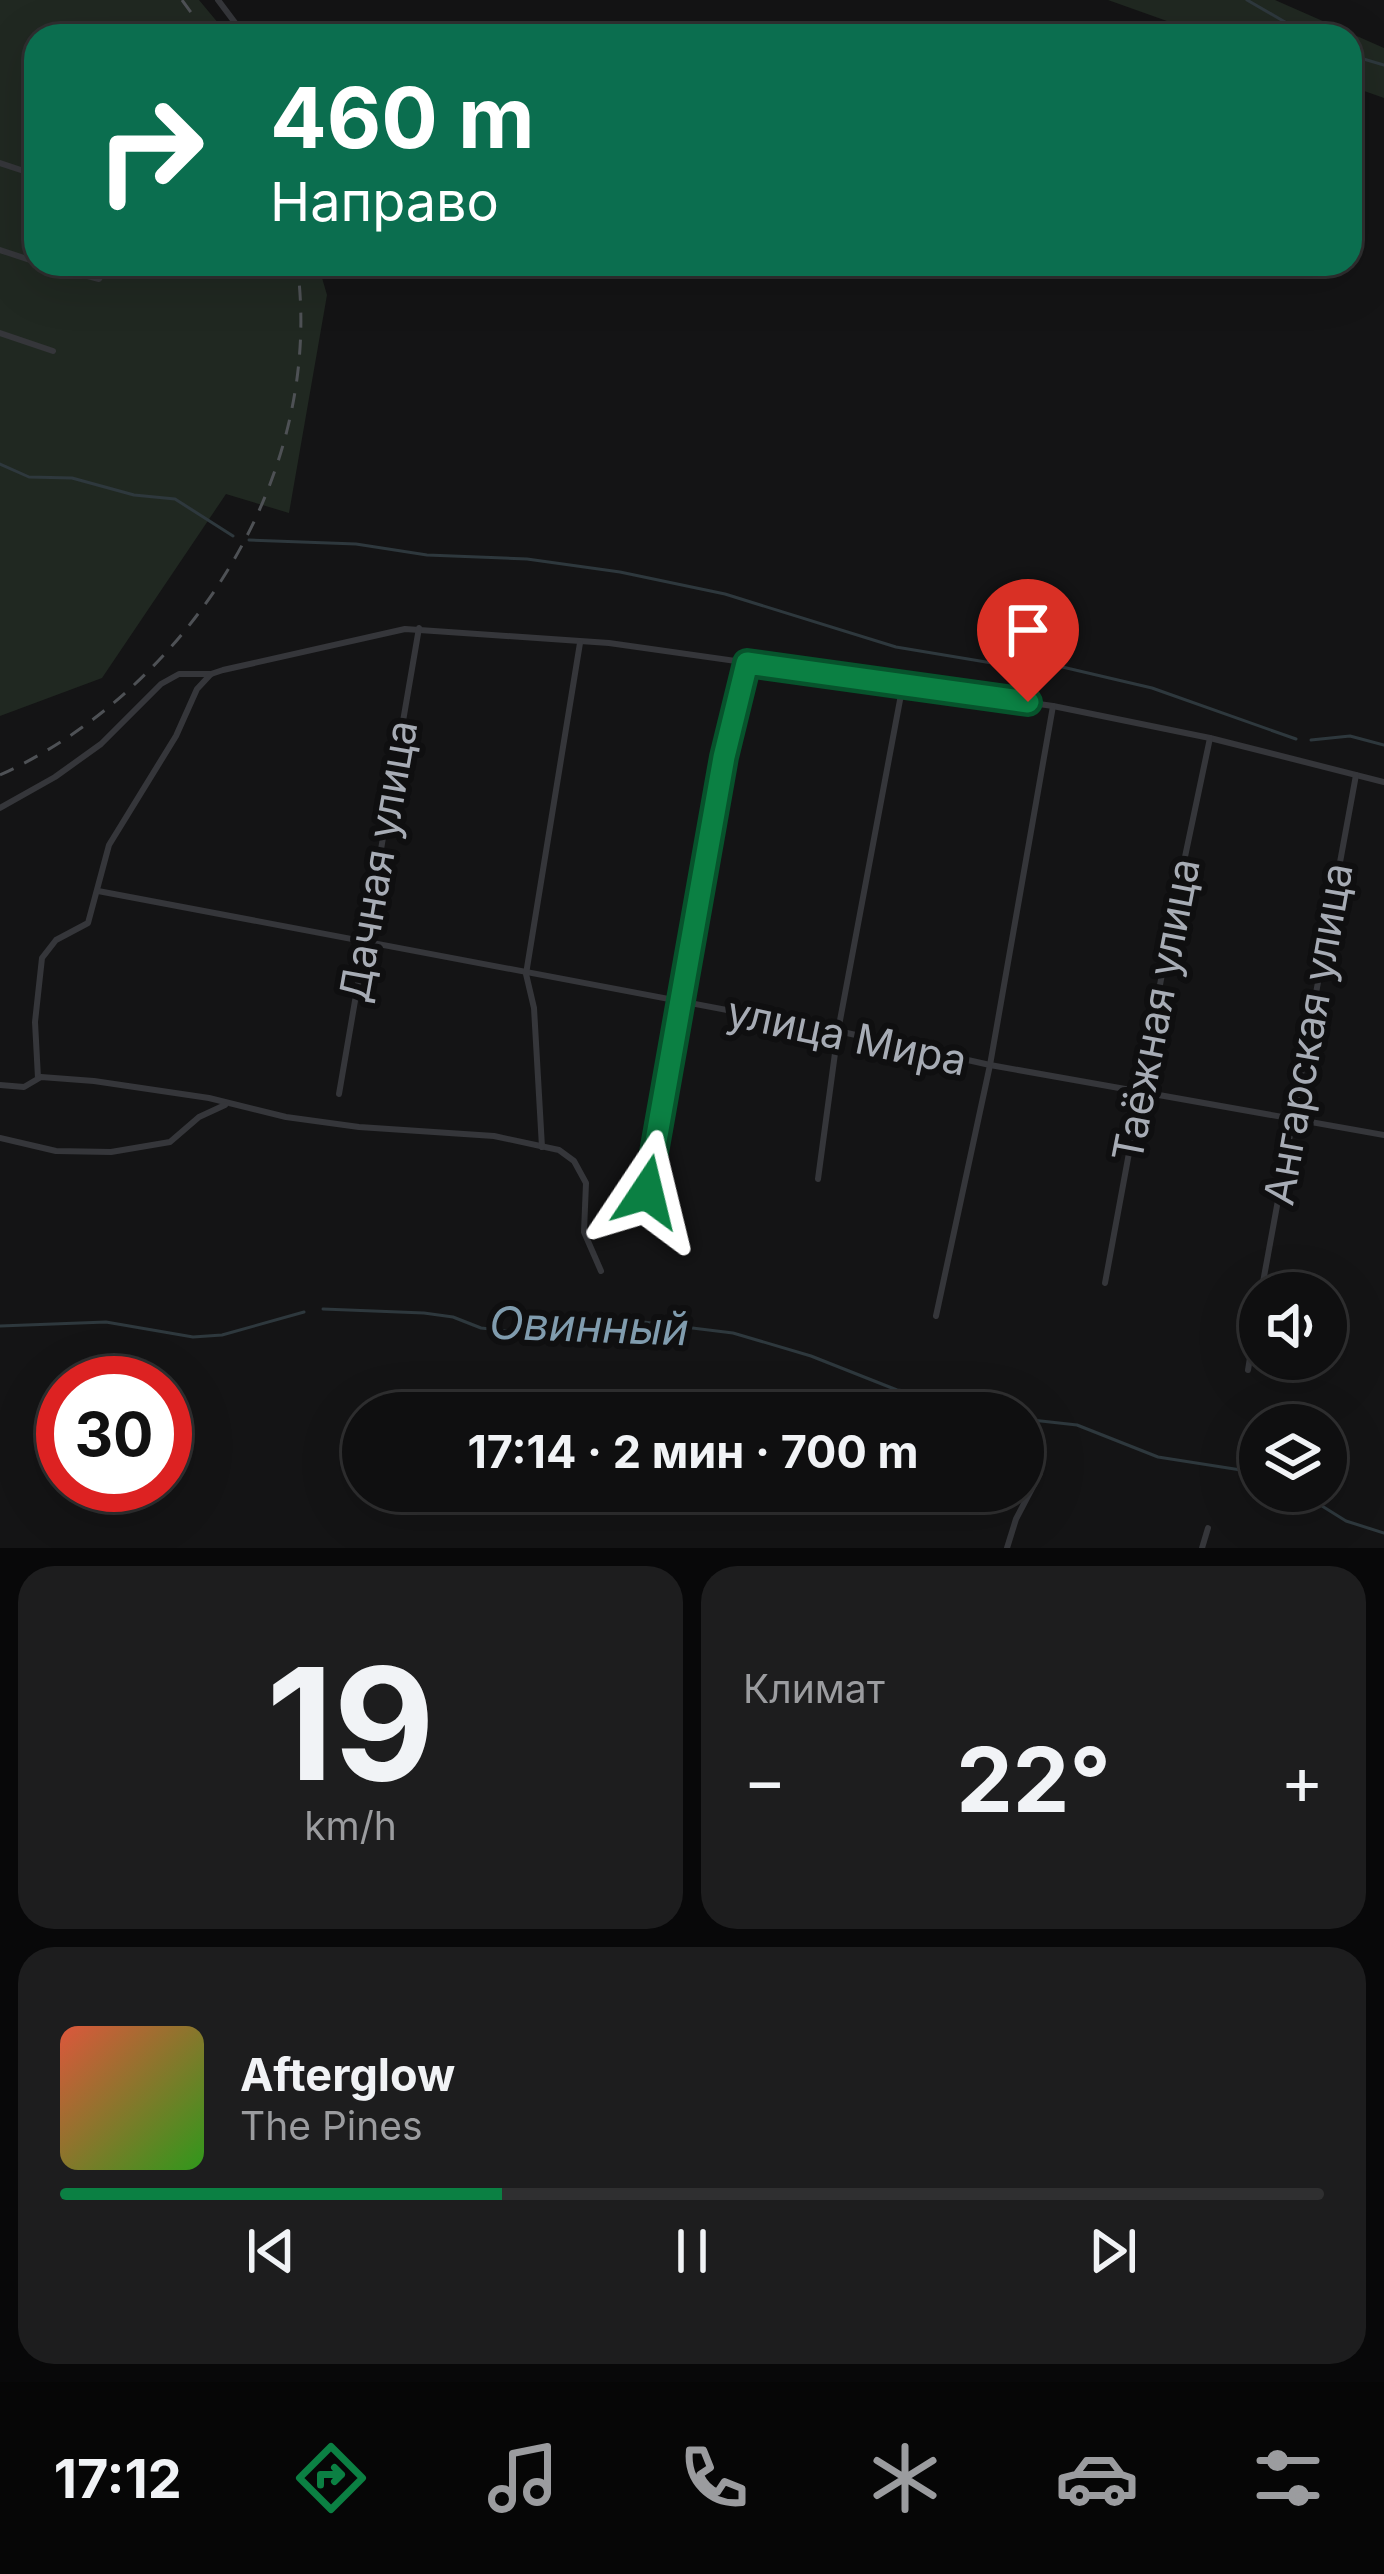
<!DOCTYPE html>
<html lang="ru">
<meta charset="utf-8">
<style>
body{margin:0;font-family:Inter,sans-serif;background:#1d1d1e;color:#f1f3f6;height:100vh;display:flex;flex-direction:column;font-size:45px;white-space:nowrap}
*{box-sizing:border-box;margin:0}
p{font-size:39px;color:#9b9c9f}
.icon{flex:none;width:66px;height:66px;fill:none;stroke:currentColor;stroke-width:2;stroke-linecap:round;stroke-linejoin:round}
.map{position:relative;height:1548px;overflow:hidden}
.side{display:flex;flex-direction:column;gap:18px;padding:18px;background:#080809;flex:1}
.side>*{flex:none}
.guide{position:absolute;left:24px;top:24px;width:1338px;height:252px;border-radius:36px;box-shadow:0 12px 48px #0002,0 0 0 3px #2f2f30;background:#0b6e4f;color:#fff;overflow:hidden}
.tools{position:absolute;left:1239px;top:1272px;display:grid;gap:24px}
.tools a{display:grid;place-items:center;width:108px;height:108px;border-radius:50%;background:#0f0f10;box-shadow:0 12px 48px #0002,0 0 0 3px #2f2f30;font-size:60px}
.speed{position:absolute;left:36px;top:1356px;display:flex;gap:24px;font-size:60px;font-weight:700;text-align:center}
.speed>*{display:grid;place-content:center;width:156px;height:156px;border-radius:50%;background:#0f0f10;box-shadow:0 12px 48px #0002,0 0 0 3px #2f2f30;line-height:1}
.speed .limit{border:18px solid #d22;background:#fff;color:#111}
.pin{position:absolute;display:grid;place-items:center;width:102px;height:102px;color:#fff;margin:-123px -51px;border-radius:50% 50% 50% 0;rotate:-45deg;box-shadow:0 0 12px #0007}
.pin .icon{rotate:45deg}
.me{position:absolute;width:132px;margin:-66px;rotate:10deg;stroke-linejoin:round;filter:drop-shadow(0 0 9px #0008)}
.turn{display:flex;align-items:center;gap:42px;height:252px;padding:0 48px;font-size:54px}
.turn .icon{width:156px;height:156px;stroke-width:2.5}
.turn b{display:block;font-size:84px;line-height:102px}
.big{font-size:90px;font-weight:700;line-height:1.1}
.side .widget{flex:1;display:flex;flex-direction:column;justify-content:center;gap:18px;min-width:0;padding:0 42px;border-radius:36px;background:#1d1d1e}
.side .dial{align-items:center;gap:0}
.dial b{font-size:156px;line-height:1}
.song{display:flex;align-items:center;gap:36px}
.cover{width:144px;height:144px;border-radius:18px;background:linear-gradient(135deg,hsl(10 70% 55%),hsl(110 70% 35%))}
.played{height:12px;border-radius:6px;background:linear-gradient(90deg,#0b8043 35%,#2f2f30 35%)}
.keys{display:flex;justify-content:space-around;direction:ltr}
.heat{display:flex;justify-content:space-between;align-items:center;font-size:66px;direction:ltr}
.side .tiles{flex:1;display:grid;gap:18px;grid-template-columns:1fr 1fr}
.widget:last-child{grid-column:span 2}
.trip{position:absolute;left:342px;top:1392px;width:702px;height:120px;border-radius:60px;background:#0f0f10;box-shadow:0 12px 48px #0002,0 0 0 3px #2f2f30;font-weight:700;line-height:120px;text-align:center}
.menu{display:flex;height:192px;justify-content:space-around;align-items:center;background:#060606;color:#9b9c9f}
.menu .icon{width:84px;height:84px}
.menu .current{color:#0b8043}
.menu b{font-size:54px;color:#f1f3f6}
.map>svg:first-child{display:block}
.green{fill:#202821}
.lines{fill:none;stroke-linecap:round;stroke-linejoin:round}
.stream{stroke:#2e383d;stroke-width:3}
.minor{stroke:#35363a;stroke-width:6}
.rail{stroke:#4e5155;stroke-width:3;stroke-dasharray:15 12;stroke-linecap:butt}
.route-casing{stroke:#07532c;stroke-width:30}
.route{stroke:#0b8043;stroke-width:21}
.labels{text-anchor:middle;stroke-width:12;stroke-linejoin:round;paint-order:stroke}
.street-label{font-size:42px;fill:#a7acb5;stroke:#0f0f10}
.water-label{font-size:45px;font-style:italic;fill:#809cae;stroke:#0f0f10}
</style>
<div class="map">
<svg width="1384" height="1548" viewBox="0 0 1384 1548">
<rect width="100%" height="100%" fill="#141415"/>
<g class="green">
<polygon points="0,0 199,0 229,36 36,36 36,264 318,264 327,295 289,513 226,494 102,678 0,716"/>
<polygon points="1108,0 1275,0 1384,48 1384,98 1350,86 1350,36 1209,36"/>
</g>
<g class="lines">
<g class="stream">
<polyline points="1247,0 1309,36"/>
<polyline points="1350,55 1384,65"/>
<polyline points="0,464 29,477 72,478 134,495 175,499 233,536"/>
<polyline points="249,540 356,544 427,555 527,559 620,572 725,594 896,647 992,663 1041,662 1152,688 1296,739"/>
<polyline points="1311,740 1350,736 1384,745"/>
<polyline points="323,1309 424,1313 453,1317 481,1328 517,1332 619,1319 733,1333 811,1356 897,1390 949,1396 988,1413"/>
<polyline points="0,1326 106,1322 193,1337 222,1335 304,1312"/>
<polyline points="1023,1419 1077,1425 1158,1457 1260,1473"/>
<polyline points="1298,1491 1346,1521 1384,1533"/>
</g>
<g class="minor">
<polyline points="218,0 245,36"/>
<polyline points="0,163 36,175"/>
<polyline points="0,250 36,262"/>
<polyline points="43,264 99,279 108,264"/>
<polyline points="0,333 53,351"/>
<polyline points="0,808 55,777 101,744 161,684 179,674 211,674"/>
<polyline points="98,891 838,1031 990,1065 1384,1135"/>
<polyline points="38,1078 35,1022 42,958 56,940 88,923 109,845 176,736 197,689 211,674 223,670 405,629 609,643 1053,706 1210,738 1384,782"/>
<polyline points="0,1085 24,1087 41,1077 94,1081 209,1098 286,1117 359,1127 494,1136 559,1150 574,1161 586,1183 584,1232 601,1271"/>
<polyline points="339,1094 419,628"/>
<polyline points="0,1138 56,1151 111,1152 170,1142 199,1117 225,1105"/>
<polyline points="542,1147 534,1008 526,974 580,643"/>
<polyline points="818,1179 838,1031 903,684"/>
<polyline points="647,1192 724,757 747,663"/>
<polyline points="1105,1283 1174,909 1210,738"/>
<polyline points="1261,1293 1356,775"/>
<polyline points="936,1316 990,1065 1053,706"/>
<polyline points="1248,1370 1260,1297"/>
<polyline points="1007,1548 1016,1519 1040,1473"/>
<polyline points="1202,1548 1208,1528"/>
</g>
<g class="rail">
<polyline points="182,0 208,36"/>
<path d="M0,775C189,689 326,474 297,264"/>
</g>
</g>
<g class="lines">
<defs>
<polyline id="route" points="647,1192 724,757 747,663 1028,702"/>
</defs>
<use href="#route" class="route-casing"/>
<use href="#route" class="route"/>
</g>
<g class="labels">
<g class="street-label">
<text transform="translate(378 861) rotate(-80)" y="15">Дачная улица</text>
<text transform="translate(1156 1010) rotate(-79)" y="15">Таёжная улица</text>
<text transform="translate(1308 1034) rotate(-80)" y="15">Ангарская улица</text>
<text transform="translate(847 1036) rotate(12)" y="15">улица Мира</text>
</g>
<g class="water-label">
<text transform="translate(589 1326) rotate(2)" y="16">Овинный</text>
</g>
</g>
</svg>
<div class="tools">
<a><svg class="icon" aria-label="sound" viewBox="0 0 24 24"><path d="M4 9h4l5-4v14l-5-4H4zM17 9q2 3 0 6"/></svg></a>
<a><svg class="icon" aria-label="layers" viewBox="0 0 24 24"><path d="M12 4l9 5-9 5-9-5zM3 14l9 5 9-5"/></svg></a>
</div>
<div class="speed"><div class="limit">30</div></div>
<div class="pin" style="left:1028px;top:702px;background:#d93025"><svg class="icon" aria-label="arrive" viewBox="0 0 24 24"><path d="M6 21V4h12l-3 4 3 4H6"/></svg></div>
<svg class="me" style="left:647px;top:1192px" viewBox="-20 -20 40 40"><path d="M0-17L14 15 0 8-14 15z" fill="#0b8043" stroke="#fff" stroke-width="4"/></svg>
<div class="trip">17:14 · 2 мин · 700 m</div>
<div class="guide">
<div class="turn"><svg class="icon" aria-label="right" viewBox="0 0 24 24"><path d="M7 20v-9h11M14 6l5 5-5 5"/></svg><div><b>460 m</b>Направо</div></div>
</div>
</div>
<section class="side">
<div class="tiles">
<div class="widget dial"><b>19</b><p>km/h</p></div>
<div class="widget"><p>Климат</p>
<div class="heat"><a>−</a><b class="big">22°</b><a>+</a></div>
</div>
<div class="widget">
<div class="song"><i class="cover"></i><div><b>Afterglow</b><p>The Pines</p></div></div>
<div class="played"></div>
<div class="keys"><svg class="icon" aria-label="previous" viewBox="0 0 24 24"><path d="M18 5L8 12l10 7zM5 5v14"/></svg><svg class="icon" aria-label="pause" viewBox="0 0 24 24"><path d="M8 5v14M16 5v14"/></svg><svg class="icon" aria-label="next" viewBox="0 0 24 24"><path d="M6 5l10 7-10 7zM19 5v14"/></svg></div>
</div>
</div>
</section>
<nav class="menu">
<b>17:12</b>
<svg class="icon current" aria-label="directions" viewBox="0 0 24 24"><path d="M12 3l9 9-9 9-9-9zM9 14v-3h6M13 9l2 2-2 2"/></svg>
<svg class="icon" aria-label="music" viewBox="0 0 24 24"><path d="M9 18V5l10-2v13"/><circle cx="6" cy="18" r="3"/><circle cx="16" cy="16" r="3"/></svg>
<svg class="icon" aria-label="phone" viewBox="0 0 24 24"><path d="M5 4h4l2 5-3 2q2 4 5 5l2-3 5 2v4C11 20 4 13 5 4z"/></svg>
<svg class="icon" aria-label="climate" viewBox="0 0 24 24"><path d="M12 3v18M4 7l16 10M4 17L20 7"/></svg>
<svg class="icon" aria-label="car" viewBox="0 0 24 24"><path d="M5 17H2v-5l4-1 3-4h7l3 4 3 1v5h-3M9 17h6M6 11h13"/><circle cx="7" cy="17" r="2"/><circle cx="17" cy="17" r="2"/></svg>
<svg class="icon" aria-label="filters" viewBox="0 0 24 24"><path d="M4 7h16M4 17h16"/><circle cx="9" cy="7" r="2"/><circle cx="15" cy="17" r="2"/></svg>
</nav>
